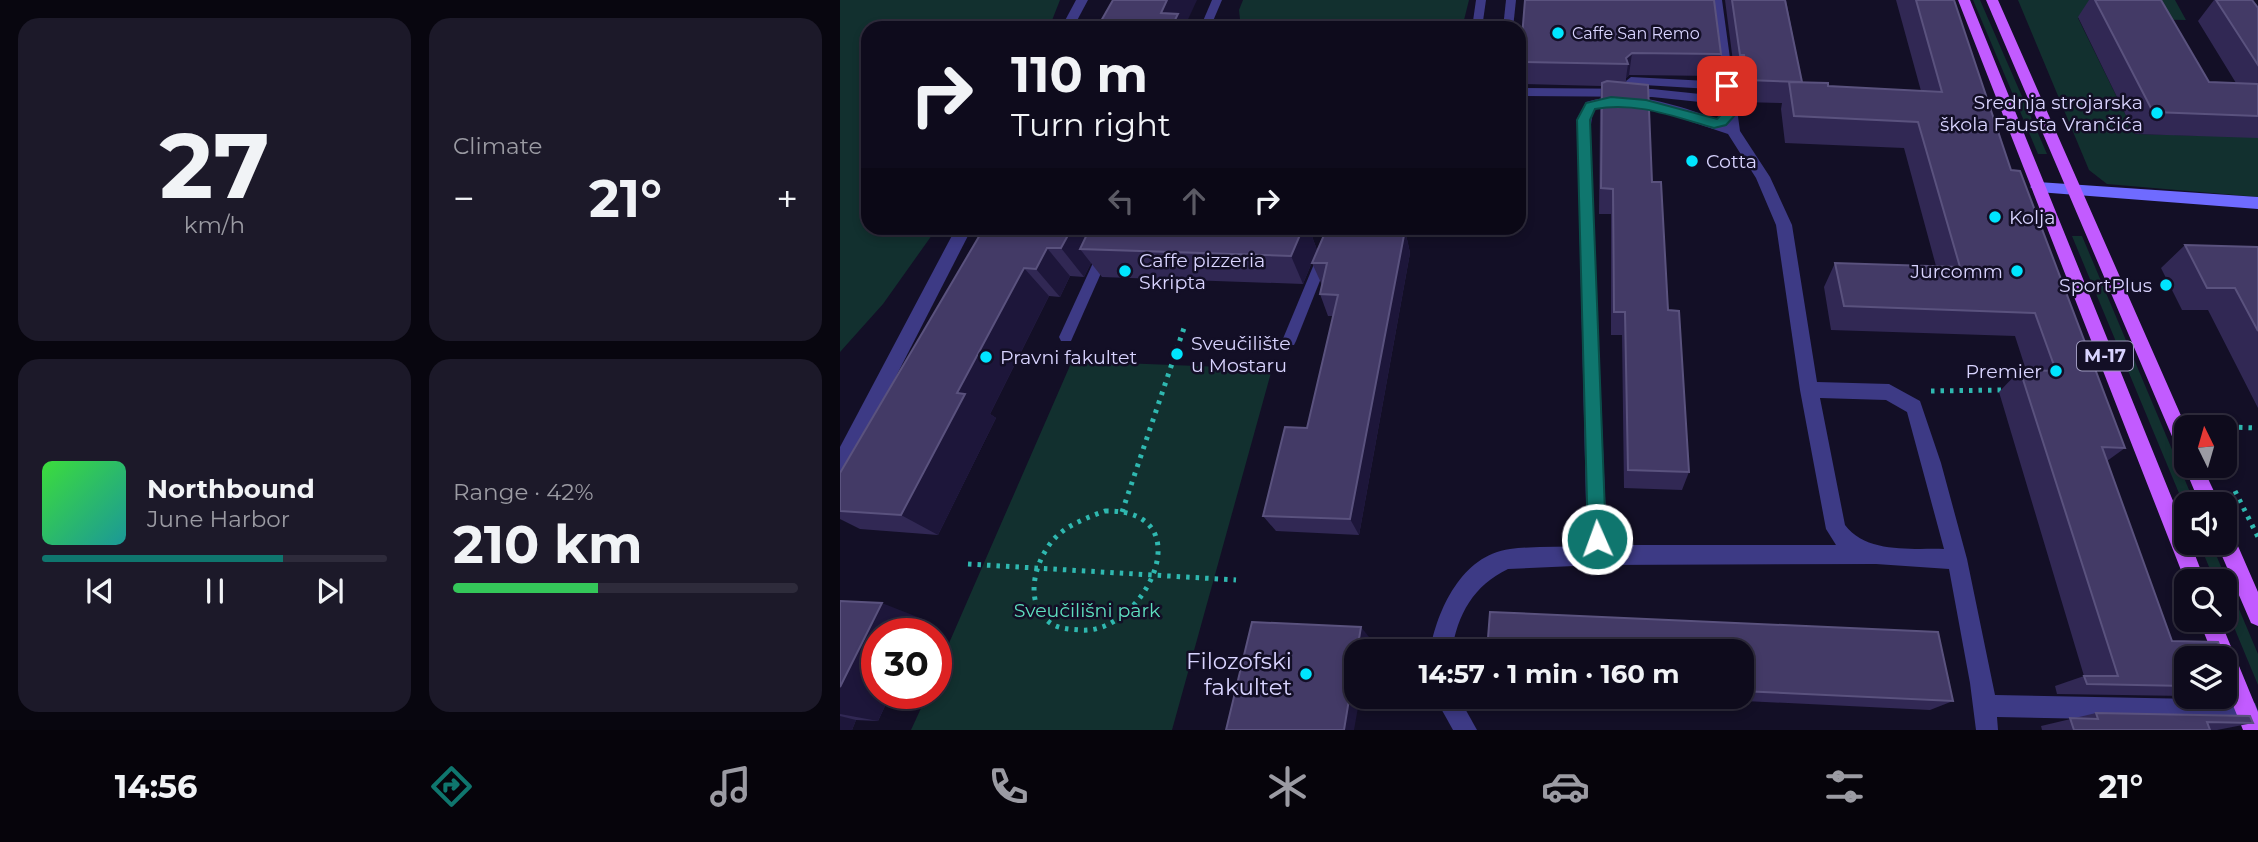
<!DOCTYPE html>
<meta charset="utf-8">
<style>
body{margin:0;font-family:Montserrat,sans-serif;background:#1c1929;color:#f1f3f6;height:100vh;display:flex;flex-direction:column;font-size:26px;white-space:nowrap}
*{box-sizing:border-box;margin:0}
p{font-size:23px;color:#9b9ba3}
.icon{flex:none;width:38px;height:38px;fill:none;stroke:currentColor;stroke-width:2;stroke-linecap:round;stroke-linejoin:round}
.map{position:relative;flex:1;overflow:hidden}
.details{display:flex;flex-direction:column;gap:18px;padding:18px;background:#08060f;width:840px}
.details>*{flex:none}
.banner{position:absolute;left:21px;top:21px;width:665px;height:214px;border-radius:21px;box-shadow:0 4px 10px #0003,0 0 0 2px #2e2b3b;background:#0e0b1c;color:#f1f3f6;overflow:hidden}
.needle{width:46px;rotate:355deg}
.buttons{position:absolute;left:1334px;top:415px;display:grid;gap:14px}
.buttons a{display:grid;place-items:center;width:63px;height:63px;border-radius:14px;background:#0e0b1c;box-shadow:0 4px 10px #0003,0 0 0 2px #2e2b3b;font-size:35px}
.speed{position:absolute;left:21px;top:618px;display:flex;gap:14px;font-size:35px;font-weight:700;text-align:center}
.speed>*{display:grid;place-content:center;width:91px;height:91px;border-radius:50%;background:#0e0b1c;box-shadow:0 4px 10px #0003,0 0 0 2px #2e2b3b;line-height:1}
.speed .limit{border:10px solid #d22;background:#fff;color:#111}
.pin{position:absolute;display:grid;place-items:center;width:60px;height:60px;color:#fff;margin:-30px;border-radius:14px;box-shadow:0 4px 10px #0006}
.me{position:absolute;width:77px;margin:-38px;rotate:358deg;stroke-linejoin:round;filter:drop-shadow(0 0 5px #0008)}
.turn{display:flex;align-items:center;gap:24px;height:147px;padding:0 35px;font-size:32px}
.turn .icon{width:91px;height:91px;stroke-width:2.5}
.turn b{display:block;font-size:49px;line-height:60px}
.lanes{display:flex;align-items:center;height:66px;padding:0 35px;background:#0003;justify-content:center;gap:35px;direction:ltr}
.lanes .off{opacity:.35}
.big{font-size:52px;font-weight:700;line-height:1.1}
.details .card{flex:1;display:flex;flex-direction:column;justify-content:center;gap:10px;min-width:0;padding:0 24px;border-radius:21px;background:#1c1929}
.details .dial{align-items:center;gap:0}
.dial b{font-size:91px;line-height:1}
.song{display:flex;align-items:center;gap:21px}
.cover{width:84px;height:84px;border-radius:10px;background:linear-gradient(135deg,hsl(120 70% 55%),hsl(180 70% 35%))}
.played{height:7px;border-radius:4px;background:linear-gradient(90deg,#0f766e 70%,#2e2b3b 70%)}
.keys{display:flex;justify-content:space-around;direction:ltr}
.heat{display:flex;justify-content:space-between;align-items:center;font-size:38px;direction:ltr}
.charge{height:10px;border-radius:5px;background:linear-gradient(90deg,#34c759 42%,#2e2b3b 0)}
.details .tiles{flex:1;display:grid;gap:18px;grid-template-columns:repeat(2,1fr)}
.trip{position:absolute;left:504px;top:639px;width:410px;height:70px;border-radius:21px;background:#0e0b1c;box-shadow:0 4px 10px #0003,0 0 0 2px #2e2b3b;font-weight:700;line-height:70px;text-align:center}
.dock{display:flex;height:112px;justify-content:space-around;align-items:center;background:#06040b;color:#9b9ba3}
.dock .icon{width:49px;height:49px}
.dock .on{color:#0f766e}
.dock b{font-size:32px;color:#f1f3f6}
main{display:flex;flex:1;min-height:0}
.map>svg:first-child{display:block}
.green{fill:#12302f}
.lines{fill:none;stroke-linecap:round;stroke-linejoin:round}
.path{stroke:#2fb8b0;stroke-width:5;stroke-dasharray:3.5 6;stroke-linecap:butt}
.service{fill:#3d3a85;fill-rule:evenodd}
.minor{fill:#3d3a85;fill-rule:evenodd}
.secondary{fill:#6f6bff;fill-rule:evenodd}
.primary{fill:#c25bff;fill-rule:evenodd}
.wall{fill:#312854}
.shaded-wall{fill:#1d163a}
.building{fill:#433a66;stroke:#5a527e;stroke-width:2}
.route{fill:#0f766e;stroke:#0a4d48;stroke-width:2}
.poi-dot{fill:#00e5ff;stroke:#130f26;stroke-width:2.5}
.labels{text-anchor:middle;stroke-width:5;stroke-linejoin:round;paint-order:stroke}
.far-poi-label{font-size:16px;fill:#d9d4ff;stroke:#130f26;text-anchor:start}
.shield{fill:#130f26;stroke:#9e99be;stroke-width:2}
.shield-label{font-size:18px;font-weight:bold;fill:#d9d4ff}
.poi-label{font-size:19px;fill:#d9d4ff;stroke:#130f26;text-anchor:start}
.park-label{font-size:19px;fill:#5fe0c0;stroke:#130f26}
.near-poi-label{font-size:23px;fill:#d9d4ff;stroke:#130f26;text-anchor:end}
</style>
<main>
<section class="details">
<div class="tiles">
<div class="card dial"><b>27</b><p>km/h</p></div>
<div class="card"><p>Climate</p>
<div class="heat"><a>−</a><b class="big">21°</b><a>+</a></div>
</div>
<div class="card">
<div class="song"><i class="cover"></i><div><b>Northbound</b><p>June Harbor</p></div></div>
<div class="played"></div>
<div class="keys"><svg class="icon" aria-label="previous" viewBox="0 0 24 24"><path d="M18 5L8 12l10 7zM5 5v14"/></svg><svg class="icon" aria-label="pause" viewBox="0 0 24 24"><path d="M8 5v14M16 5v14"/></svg><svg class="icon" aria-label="next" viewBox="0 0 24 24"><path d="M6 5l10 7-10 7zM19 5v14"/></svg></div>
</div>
<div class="card"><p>Range · 42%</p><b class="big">210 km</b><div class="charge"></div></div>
</div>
</section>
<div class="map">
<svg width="1418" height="730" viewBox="0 0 1418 730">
<rect width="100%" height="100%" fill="#130f26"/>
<g class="green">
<polygon points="0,0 220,0 209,28 28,28 28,228 97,228 43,304 0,352"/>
<polygon points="403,0 629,0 622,28 401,28 399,10"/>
<polygon points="1133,0 1140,0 1207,154 1198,154"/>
<polygon points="1178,0 1335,0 1346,20 1238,18 1295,134 1371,136 1418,133 1418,197 1267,184 1249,170"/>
<polygon points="1232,236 1242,236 1355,504 1346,504 1346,510"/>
<polygon points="232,361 432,369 332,730 71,730 88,693 96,693 96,673"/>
<polygon points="1359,543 1371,543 1418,654 1418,685 1384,603 1384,581 1375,581"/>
</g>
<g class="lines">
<g class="path">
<polyline points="1091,391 1166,390"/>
<polyline points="1361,426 1418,428"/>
<polyline points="1395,491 1418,537"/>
<path d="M265,511C366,509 303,636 240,630C229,629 218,629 209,622C183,602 195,560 214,539C227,525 246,518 265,511Z"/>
<polyline points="282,512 344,328"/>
<polyline points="128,564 396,580"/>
</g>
<g class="service">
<polygon points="372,0 382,0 370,28 360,28"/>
<polygon points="636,0 646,0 642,28 632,28"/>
<polygon points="666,0 676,0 673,28 663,28"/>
<polygon points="791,77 887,82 892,86 887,90 787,84 786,81"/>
<polygon points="679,86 685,88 812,89 889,97 895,101 889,105 812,97 684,96 679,94"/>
<polygon points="269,228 281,228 231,341 221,341 219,337"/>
<polygon points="489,228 501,228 456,341 454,345 444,345 442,341"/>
</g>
<g class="minor">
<polygon points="236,0 248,0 233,28 221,28"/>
<path d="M870,0H882L900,131L930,177L952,225L977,382L1049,384L1080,401L1101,463L1127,559L1155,695L1407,700L1415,703L1418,711L1415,719L1407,722L1157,717L1158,730H1136L1130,683L1109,569L1036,564L757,565L668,569C634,585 617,615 612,651H590C597,610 622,555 670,549C695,546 721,547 747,546L737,119L746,102C791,87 842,107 885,122ZM764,105H780L822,112L888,134L916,178L936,225L960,390L986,529L996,545H767L750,131L753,111ZM980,398L1046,400L1067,412L1104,549C1072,548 1027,554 1005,525Z"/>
<polygon points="116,228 132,228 7,472 0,475 0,447"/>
<polygon points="594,696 618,696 637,730 613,730"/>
</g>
<polygon class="secondary" points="1198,182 1418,197 1418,209 1198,192 1190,187"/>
<g class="primary">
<polygon points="1118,0 1130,0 1346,533 1346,542 1350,542 1365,581 1346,581 1346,583"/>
<polygon points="1146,0 1158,0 1346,427 1346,456 1339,454 1337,448"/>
<polygon points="1346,461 1346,466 1362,466 1380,504 1360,504 1344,466"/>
<polygon points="1384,528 1391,530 1418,592 1418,626 1411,623 1376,542 1384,542"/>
<polygon points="1359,620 1380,620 1418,712 1418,730 1403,730 1384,683 1384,658 1374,658"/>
</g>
</g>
<g class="wall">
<polygon points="685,0 881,54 877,76 789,75 786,78 786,82 812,182 849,472 842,490 784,488 782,335 771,335 771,214 759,214 760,110 761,86 681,84 680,62"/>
<polygon points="885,0 946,0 962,82 988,83 988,86 1081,91 1056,0 1114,0 1171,170 1180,171 1285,448 1267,461 1332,641 1378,642 1397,687 1384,690 1384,658 1346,658 1346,696 1217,694 1215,686 1244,676 1159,392 1180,370 1186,370 1175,336 991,330 984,287 995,263 1096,266 1064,148 945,143 941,109 942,103 902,102 898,77 895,77"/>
<polygon points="1249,0 1321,0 1369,82 1396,83 1358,21 1374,0 1412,0 1418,8 1418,138 1295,134 1238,17"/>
<polygon points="144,228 469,228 477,250 463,284 262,277 251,263 244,277 230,276 220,297 209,296 150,414 156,418 98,535 20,529 0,519 0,473"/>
<polygon points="565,230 570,253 519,535 436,531 423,516 467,428 493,316 488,316 480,294 482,285 472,263"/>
<polygon points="1345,245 1418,247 1418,408 1368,310 1342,310 1321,268"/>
<polygon points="0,601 85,620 38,721 16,720 12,730 0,730"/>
<polygon points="901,651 1113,701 1090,710 803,696 901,696"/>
<polygon points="1256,713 1413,723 1377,730 1202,730 1201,726"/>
</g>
<g class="shaded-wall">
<polygon points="327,0 357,0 344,28 327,28 321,13"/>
<polygon points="792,53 789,75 786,78 788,64 786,58"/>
<polygon points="232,228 268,228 240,249 251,263 244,277 221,248"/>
<polygon points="451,228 469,228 477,250 463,284 451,256"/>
<polygon points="565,230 570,253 519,535 510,519"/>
<polygon points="207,248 230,276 220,297 196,269"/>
<polygon points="184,268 209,296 150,414 156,418 98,535 61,515 117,393"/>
<polygon points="42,603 85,620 78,634 37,634 37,693 51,693 38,721 0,714 0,687"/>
<polygon points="521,627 529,637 527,651 517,651"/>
<polygon points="516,657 516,696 520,696 514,730 504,730"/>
<polygon points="0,716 16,720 12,730 0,730"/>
</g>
<g class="building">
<polygon points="273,0 327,0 321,13 338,14 331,28 257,28"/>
<polygon points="685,0 874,0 881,54 792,53 786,58 788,64 680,62"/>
<polygon points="892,0 945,0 962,82 907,80 904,55 900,55"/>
<polygon points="1076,0 1114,0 1171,170 1180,171 1285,448 1262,447 1332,641 1378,642 1397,687 1384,687 1384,658 1346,658 1346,686 1247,684 1244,676 1278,676 1180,370 1216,371 1195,313 1004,306 995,263 1120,267 1078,122 954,116 949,82 988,83 988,86 1102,92"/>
<polygon points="1255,0 1321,0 1369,82 1418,84 1418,116 1313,112"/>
<polygon points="1376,0 1412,0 1418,8 1418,65"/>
<polygon points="767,81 808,85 812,182 821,182 828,310 839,311 849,472 788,470 785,312 774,312 773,189 761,188 762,83"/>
<polygon points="144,228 232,228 221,248 207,248 196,269 184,268 117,393 125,394 61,515 0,511 0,473"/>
<polygon points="250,228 463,228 451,256 240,249"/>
<polygon points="487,228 565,230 510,519 423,516 445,427 467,428 498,295 480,294 487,263 472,263"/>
<polygon points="1345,245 1418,247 1418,331 1395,288 1367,288"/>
<polygon points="0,601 42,603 0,687"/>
<polygon points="650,612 1098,632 1113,701 901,691 901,651 647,651"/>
<polygon points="412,622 521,627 517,651 516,651 516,657 504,730 386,730"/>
<polygon points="1256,713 1410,716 1413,723 1367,722 1370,730 1234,730 1230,718 1258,719"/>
</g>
<path class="route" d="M887,81L893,86L897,113L886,125L874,128C835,117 796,101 755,109L750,120L766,539L763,545L757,548L750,545L748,539L737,120L746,103L771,97L806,100L877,119L884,112L881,86Z"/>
<g class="poi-dot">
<circle cx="718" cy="33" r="7"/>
<circle cx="1317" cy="113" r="7"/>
<circle cx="852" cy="161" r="7"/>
<circle cx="1155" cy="217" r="7"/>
<circle cx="285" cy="271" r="7"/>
<circle cx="1177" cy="271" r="7"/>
<circle cx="1326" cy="285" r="7"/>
<circle cx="337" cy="354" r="7"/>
<circle cx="146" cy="357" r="7"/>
<circle cx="1216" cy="371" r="7"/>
<circle cx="466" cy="674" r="7"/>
</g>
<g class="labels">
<g class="far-poi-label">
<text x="732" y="39">Caffe San Remo</text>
</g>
<rect class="shield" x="1237" y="341.5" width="56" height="29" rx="5"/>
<g class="shield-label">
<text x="1265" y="362">M-17</text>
</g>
<g class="poi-label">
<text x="1303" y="109" text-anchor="end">Srednja strojarska<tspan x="1303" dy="22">škola Fausta Vrančića</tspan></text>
<text x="866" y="168">Cotta</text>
<text x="1169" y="224">Kolja</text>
<text x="299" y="267">Caffe pizzeria<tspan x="299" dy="22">Skripta</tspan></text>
<text x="1163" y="278" text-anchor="end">Jurcomm</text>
<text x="1312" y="292" text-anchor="end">SportPlus</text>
<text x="351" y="350">Sveučilište<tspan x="351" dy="22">u Mostaru</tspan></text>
<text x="160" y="364">Pravni fakultet</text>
<text x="1202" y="378" text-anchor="end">Premier</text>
</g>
<g class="park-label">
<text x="247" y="617">Sveučilišni park</text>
</g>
<g class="near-poi-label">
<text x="452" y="669">Filozofski<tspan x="452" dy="26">fakultet</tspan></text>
</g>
</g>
</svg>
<div class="buttons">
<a><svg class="needle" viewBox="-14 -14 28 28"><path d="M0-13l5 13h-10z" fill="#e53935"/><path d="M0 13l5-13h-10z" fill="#9b9ba3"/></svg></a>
<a><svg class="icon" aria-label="sound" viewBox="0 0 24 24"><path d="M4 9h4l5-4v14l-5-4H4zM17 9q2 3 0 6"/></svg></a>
<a><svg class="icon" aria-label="search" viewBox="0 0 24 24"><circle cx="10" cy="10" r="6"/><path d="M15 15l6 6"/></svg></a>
<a><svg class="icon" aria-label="layers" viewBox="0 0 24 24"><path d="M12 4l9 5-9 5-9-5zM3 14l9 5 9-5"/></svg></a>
</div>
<div class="speed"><div class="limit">30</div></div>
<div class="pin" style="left:887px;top:86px;background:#d93025"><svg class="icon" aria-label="arrive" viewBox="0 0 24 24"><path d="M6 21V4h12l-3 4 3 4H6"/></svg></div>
<svg class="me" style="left:757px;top:539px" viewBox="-20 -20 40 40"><circle r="17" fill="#0f766e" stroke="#fff" stroke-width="3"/><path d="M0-11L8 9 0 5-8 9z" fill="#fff"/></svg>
<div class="trip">14:57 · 1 min · 160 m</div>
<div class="banner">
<div class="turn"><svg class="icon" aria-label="right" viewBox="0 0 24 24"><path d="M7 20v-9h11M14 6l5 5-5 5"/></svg><div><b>110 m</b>Turn right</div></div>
<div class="lanes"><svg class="icon off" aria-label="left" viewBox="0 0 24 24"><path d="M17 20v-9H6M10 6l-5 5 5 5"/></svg><svg class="icon off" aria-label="ahead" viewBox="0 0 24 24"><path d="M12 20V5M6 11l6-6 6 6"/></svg><svg class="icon" aria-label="right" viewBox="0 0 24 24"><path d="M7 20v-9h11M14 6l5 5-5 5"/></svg></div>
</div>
</div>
</main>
<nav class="dock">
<b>14:56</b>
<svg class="icon on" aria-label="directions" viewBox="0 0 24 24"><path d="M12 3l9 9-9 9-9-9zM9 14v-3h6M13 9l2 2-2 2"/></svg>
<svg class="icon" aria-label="music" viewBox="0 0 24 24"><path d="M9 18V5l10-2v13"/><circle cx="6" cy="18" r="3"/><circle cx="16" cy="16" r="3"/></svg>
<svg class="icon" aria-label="phone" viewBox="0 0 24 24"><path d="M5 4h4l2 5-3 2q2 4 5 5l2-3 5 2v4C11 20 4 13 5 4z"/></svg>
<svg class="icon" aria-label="climate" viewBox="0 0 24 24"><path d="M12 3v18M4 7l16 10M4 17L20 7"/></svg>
<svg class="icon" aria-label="car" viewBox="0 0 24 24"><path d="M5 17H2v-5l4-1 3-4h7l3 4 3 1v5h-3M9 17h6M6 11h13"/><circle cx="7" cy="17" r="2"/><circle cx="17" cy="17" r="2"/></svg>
<svg class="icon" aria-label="filters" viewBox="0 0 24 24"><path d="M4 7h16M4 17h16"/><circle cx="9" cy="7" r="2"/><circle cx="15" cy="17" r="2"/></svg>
<b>21°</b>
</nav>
